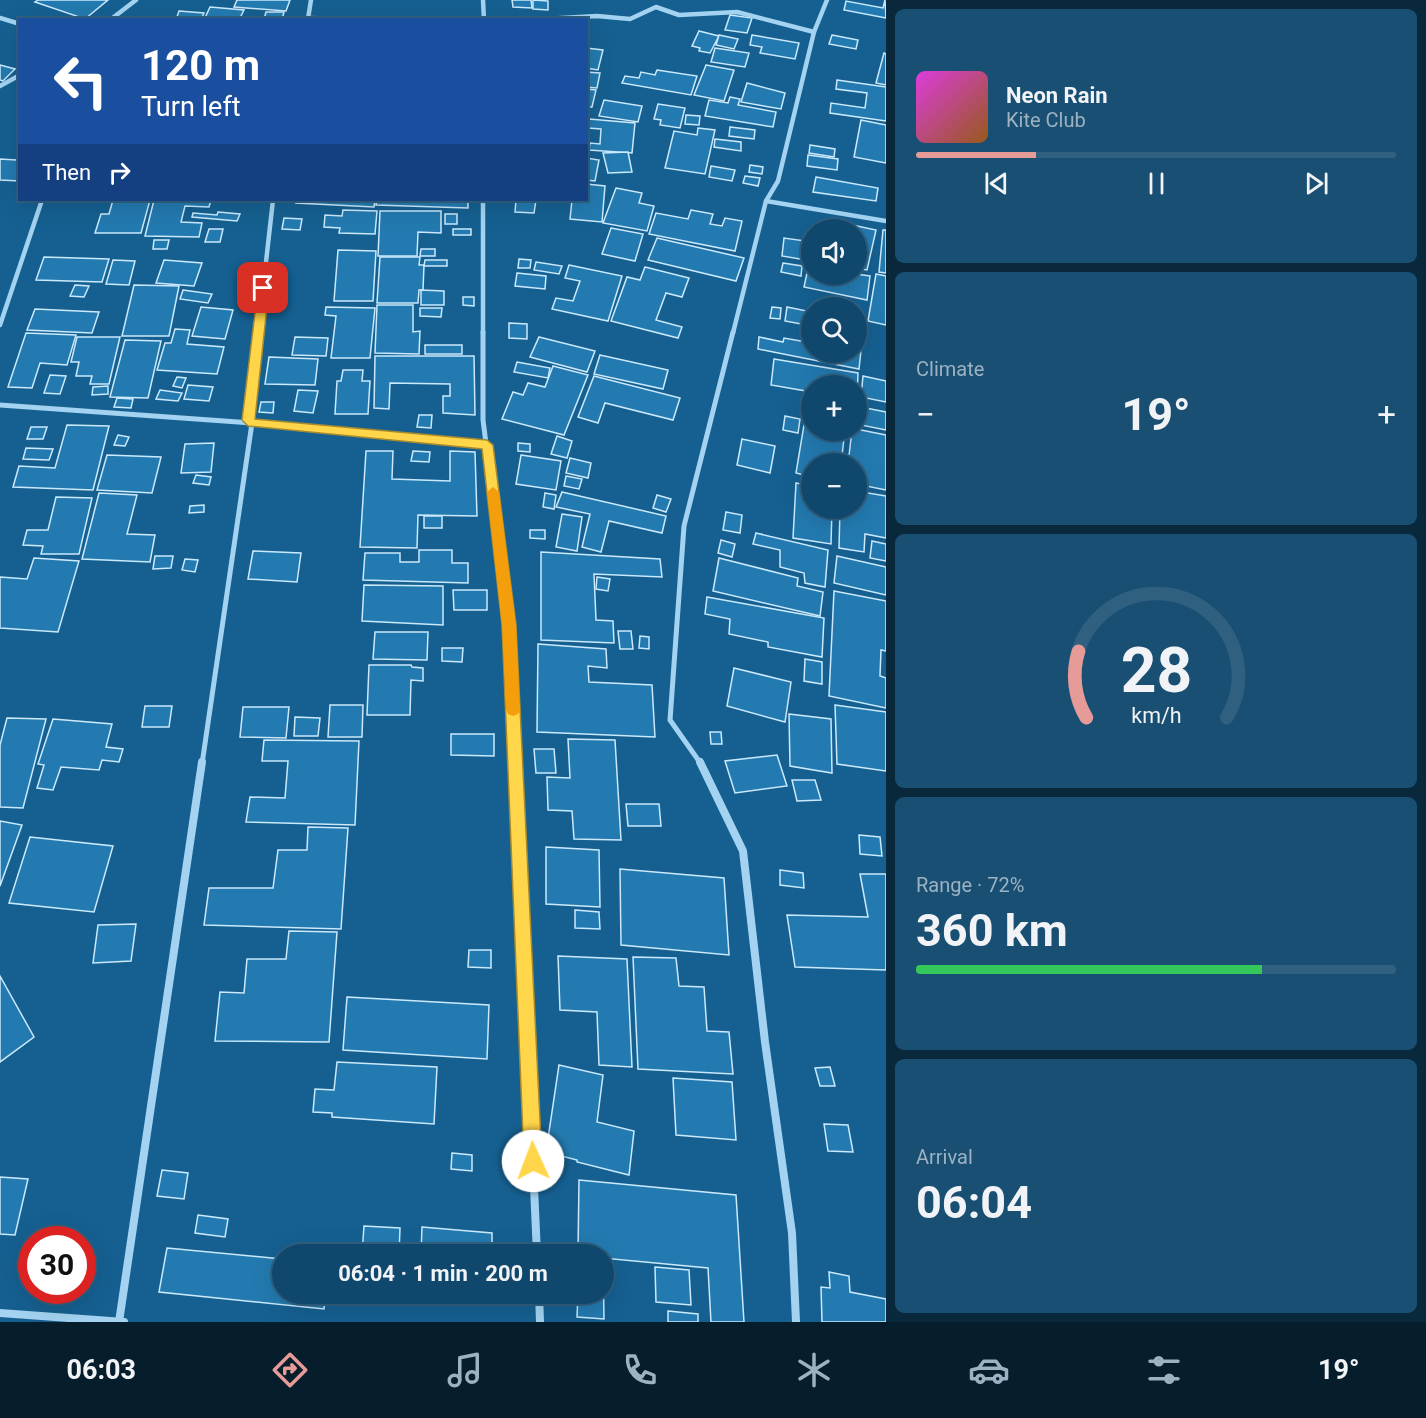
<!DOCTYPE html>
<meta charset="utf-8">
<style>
body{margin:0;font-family:Roboto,sans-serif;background:#194f72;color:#f1f3f6;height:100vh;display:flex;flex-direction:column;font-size:22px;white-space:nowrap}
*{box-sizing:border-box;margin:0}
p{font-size:20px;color:#9cb2c2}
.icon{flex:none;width:33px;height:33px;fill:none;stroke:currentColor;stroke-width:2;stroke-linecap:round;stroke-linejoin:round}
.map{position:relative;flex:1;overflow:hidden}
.drawer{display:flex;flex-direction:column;gap:9px;padding:9px;background:#09283c;width:540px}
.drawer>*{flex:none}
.hud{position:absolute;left:18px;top:18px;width:570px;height:183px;border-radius:0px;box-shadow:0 6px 24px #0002,0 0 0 2px #306080;background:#1a4fa0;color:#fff;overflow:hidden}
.controls{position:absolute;left:801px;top:219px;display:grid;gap:12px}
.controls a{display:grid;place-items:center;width:66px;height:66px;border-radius:50%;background:#10486d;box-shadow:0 6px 24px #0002,0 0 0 2px #306080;font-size:30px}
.speed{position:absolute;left:18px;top:1226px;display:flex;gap:12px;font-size:30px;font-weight:700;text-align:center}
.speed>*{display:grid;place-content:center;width:78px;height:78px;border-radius:50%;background:#10486d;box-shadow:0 6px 24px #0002,0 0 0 2px #306080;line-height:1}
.speed .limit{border:9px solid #d22;background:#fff;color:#111}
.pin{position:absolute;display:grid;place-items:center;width:51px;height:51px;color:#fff;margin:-26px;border-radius:12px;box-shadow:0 3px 9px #0006}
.me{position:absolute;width:66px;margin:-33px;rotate:358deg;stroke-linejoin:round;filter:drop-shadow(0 0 4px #0008)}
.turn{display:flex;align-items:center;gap:21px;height:126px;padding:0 24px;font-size:27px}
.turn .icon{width:78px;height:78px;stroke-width:2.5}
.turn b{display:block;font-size:42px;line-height:51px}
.then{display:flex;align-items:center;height:57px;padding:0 24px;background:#0003;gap:12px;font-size:22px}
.big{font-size:45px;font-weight:700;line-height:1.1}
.drawer .widget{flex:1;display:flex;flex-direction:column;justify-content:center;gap:9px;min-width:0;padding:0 21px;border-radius:9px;background:#194f72}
.drawer .dial{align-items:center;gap:0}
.dial svg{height:156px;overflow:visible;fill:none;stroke:#306080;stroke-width:7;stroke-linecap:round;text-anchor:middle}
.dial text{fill:#f1f3f6;stroke:none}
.song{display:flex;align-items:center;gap:18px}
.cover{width:72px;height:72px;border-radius:9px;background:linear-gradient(135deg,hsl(300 70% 55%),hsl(30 70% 35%))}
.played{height:6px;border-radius:3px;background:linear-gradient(90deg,#e69b98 25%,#306080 25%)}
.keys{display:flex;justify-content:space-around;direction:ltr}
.heat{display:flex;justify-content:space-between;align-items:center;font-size:33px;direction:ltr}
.charge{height:9px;border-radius:4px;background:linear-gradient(90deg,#34c759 72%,#306080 0)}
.trip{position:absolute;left:272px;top:1244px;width:342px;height:60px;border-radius:30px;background:#10486d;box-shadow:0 6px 24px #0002,0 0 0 2px #306080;font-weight:700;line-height:60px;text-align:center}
.dock{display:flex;height:96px;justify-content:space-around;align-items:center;background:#061d2c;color:#9cb2c2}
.dock .icon{width:42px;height:42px}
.dock .active{color:#e69b98}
.dock b{font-size:27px;color:#f1f3f6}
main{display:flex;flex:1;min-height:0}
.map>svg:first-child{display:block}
.building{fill:#237ab0;stroke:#cae9fc;stroke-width:1.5}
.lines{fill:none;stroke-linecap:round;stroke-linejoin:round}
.minor-far2{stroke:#a3d3f1;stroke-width:4.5}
.minor-far1{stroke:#a3d3f1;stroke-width:5}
.minor{stroke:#a3d3f1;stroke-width:8}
.route{fill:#ffd54a;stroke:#a68a30;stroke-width:1.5}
.slow{fill:#f59e0b}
</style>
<main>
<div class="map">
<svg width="886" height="1322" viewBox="0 0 886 1322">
<rect width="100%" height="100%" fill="#156091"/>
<g class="building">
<polygon points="38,0 108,0 85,19 35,2"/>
<polygon points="237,0 290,0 286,11 234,7"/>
<polygon points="512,0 531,0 532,8 513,7"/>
<polygon points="533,0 548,1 548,10 533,9"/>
<polygon points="885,0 886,18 844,10 846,1 883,8"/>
<polygon points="210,7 244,10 239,20 204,20"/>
<polygon points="179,11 204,13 201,20 176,20"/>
<polygon points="266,12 284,12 282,20 264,19"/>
<polygon points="730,15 752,18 747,33 725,30"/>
<polygon points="699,31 719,36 710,53 699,51 700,48 692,46"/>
<polygon points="719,35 738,39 734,49 716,45"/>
<polygon points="752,35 799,43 795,59 760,53 762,47 750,45"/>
<polygon points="832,35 858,40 856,49 829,44"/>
<polygon points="586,48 603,50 598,70 586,68"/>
<polygon points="715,48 749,53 745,67 711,62"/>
<polygon points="884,53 886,54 886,85 876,83"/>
<polygon points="0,65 15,69 3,81 0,80"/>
<polygon points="706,65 734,70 724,101 694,95"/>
<polygon points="657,70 697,76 691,95 622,83 625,76 639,78 641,72 655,75"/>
<polygon points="586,72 600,73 597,88 586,87"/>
<polygon points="837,80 886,87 886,121 830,113 831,103 865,108 867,93 836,89"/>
<polygon points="747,83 785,93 781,109 741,102"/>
<polygon points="586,89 596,90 592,107 586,107"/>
<polygon points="730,97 740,99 738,105 776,112 773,127 705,116 709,100 728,103"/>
<polygon points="604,100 642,106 638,122 599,116"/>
<polygon points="658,104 685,108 680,128 660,125 661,120 654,119"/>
<polygon points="686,115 700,116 699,125 685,124"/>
<polygon points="589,119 635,123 632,153 589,150 590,143 600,144 601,129 588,128"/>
<polygon points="861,120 886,125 886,163 854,157"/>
<polygon points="730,127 755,130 754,139 729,136"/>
<polygon points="698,128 715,130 705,174 665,168 674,131 697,135"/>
<polygon points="715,139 741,142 741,151 714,147"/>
<polygon points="810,145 835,149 834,157 809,153"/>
<polygon points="628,152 632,172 608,173 603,153"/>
<polygon points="20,154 20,181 0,180 0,159 16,160"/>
<polygon points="808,155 838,159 837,170 807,166"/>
<polygon points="586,158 599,160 595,181 586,180"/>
<polygon points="750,165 763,167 762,174 749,172"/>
<polygon points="711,166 735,170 732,181 709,177"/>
<polygon points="745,176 760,178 758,186 743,183"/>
<polygon points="816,177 878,188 876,201 813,192"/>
<polygon points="586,184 605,186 602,222 570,219 572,200 586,200"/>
<polygon points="616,188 642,193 639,203 654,206 647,231 603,223"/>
<polygon points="113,200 150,200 141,233 95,233 101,214 109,214"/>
<polygon points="154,200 211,200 209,207 185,206 181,222 202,223 199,237 145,236"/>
<polygon points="297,200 375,200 374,207 296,203"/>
<polygon points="377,200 468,200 468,208 376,205"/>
<polygon points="516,200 536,200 534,213 515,212"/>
<polygon points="343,210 377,211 375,234 339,233 340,228 324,227 325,215 342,216"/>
<polygon points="691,210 713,214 710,224 722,226 725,218 742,221 735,251 649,234 656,213 688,219"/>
<polygon points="380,211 441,211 441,233 418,232 417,256 378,256"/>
<polygon points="218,212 240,214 237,221 192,217 193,213 217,215"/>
<rect x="445" y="214" width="12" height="10"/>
<polygon points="284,218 302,219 300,230 282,229"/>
<polygon points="843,223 876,230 867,270 856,268 856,230 843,230"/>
<polygon points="611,228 643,234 635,261 602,254"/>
<polygon points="209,229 223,229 220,242 205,242"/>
<rect x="453" y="229" width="18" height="6"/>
<polygon points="883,230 886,230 886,273 879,272"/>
<polygon points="805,234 812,234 812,261 782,256 784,238 805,241"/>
<polygon points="657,238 744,258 736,281 648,260"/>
<polygon points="154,240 169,240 167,249 153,249"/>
<polygon points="421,249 435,249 435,256 420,256"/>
<polygon points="338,250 376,251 373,301 334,301"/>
<polygon points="44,257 109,259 102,282 36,280"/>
<polygon points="380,257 420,257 419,265 424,265 423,290 419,290 418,303 377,303"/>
<polygon points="519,259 531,260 530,268 518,268"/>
<polygon points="113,260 135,261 129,285 106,284"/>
<polygon points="164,260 202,263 194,286 156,283"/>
<polygon points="425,260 447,260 447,266 424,266"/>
<polygon points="536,262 562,266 559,274 534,270"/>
<polygon points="783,263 802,266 801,276 781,272"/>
<polygon points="809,264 812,264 812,274 856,274 870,276 867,300 804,287"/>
<polygon points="569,265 622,276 608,321 552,309 556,298 573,301 580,281 565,278"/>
<polygon points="645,267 689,278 682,297 666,293 656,320 682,327 678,338 611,321 627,277 640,280"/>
<polygon points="517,273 546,276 545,289 515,286"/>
<polygon points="876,274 886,276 886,325 868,321"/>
<polygon points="75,285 89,286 84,297 70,296"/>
<polygon points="134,285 179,286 169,336 122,336"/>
<polygon points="183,290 212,294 208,303 180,299"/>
<polygon points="421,290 444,291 444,305 421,305"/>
<polygon points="463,297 474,297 474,306 463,305"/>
<polygon points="377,305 413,305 413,332 420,331 419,354 375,353"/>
<polygon points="201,307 233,310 225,339 192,336"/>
<polygon points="326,307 375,308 370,358 331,358 336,316 325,315"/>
<polygon points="772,307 781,308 780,319 770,318"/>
<polygon points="787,307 812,312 812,326 785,321"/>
<polygon points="420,308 442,308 441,317 420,316"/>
<polygon points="35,309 99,312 92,333 27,330"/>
<polygon points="856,320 864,322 859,369 758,349 759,337 783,342 784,338 812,343 812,352 856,352"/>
<polygon points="509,323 527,324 527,339 509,338"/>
<polygon points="175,329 190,330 187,344 224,347 217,374 157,370 165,343 171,343"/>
<polygon points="26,333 76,335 67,365 40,363 32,388 8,387"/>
<polygon points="77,337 120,337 109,384 90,384 92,376 76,376 79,362 71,362"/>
<polygon points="295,337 328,338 326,356 292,355"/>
<polygon points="539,337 595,351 587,372 530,357"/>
<polygon points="125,340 161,341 148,398 110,397"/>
<rect x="425" y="345" width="37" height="9"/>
<polygon points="600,355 668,370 663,389 594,374"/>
<polygon points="375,356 474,356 475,415 443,413 443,396 450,396 450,384 390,383 389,409 374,408"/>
<polygon points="269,357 318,359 315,385 265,384"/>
<polygon points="774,359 858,373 857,400 856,386 812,386 812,392 771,385"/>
<polygon points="517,362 550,368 548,378 514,372"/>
<polygon points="553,366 588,375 564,435 502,419 513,392 523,395 528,383 545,387"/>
<polygon points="343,370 363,370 362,381 370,381 368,414 335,414 337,381 341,381"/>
<polygon points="50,375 66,376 60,394 44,393"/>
<polygon points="594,376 680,398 673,420 605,403 598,423 578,417"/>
<polygon points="863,376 886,381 886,402 861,397"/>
<polygon points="177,377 186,378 182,388 173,386"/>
<polygon points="188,385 213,387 209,401 184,399"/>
<polygon points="108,386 108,394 92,395 93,387"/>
<polygon points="160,390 182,393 178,401 156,399"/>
<polygon points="298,390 318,391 313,413 294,411"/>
<polygon points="117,398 133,399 131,408 114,407"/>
<polygon points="261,402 274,402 273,413 259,412"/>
<polygon points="856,406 886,412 886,430 856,424"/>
<polygon points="419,415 432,415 431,428 417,427"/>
<polygon points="785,416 800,419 798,433 783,430"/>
<polygon points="805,419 812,421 812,430 845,430 841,464 812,464 812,477 796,473"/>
<polygon points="67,425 109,426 93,490 13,487 19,466 55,468"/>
<polygon points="31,427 47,427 43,439 27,439"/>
<polygon points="856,429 886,435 886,490 856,484 856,464 848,464 852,430"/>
<polygon points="118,435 129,437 125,446 114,445"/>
<polygon points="557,436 572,441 567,458 551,454"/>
<polygon points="742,439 775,446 770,473 737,465"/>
<polygon points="214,443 211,472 181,473 185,444"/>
<polygon points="518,443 530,444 530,452 518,451"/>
<polygon points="26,448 53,449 49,460 23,459"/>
<polygon points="366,451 393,451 392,479 450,481 450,451 475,452 477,516 418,515 417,548 360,547"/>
<polygon points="413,451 430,452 429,462 411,461"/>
<polygon points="107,455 161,457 152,493 97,490"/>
<polygon points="521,455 561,461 556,490 516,484"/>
<polygon points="570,458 591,463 588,478 566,473"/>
<polygon points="196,475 211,477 209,485 193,483"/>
<polygon points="566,476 582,479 579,489 564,486"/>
<polygon points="796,483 812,486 812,508 832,508 831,544 793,538"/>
<polygon points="856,491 886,496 886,538 865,534 864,552 839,548 840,508 856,508"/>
<polygon points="562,492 666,516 662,533 609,521 601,552 582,547 590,514 556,507"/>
<polygon points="99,493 137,495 127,534 155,535 150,562 82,559"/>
<polygon points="545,493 556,495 554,509 543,507"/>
<polygon points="657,495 671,499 666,512 653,508"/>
<polygon points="56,497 92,498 79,554 41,554 43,546 23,545 27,530 48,530"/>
<polygon points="204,505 204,512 189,513 190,506"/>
<polygon points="726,512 742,515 740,533 723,530"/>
<polygon points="562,514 582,517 577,551 556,547"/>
<rect x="424" y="516" width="18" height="12"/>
<polygon points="530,530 545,530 545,539 530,538"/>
<polygon points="756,533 828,550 825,587 805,583 804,573 780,567 780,550 753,544"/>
<polygon points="721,540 735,544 732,557 718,553"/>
<polygon points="872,541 886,544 886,561 870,558"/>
<polygon points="419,550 452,550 452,563 468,563 468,583 363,580 365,553 400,553 400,562 419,562"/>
<polygon points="253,551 301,553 297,582 248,579"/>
<polygon points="541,552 660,559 662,577 594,574 596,620 613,621 614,643 541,640"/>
<polygon points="155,556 173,556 171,568 153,569"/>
<polygon points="837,556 886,567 886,595 834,583"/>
<polygon points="34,558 79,561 58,632 0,628 0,577 27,579"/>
<polygon points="719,558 798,578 797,586 823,592 820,616 713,591"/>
<polygon points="185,559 198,560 195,572 182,570"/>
<polygon points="597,577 610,579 608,591 596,589"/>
<polygon points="364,585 443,586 443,625 362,621"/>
<polygon points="453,590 487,590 487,610 454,610"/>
<polygon points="834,591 886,601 886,651 881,650 880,676 886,678 886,708 829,696"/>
<polygon points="707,597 824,618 822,657 768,647 768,642 729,634 730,619 705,614"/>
<polygon points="618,631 631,631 633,649 620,649"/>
<polygon points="375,632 428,632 427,660 373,659"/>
<polygon points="640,636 649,637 649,649 639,648"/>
<polygon points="538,644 606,649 607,668 588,666 589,682 652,685 655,737 537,732"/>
<polygon points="442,648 463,648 462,662 442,661"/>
<polygon points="805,659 822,662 822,684 804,681"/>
<polygon points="369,665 411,665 412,667 423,668 423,681 411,680 410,715 367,715"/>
<polygon points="734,668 791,682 785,722 727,706"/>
<polygon points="330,705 363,705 362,737 328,737"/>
<polygon points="835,705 886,712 886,771 837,764"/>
<polygon points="145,706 172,706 169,727 142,727"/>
<polygon points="243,707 289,707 286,738 240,737"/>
<polygon points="789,714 831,719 832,773 790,766"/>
<polygon points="295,717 320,718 318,736 294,736"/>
<polygon points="7,718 46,719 23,808 0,807 0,745"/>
<polygon points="53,719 112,724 106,747 123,749 119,762 102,760 99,770 61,767 53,790 37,788 44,765 38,764"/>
<polygon points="710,732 721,732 722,744 711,744"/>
<polygon points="451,734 494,734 494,756 451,755"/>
<polygon points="568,739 615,740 621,840 574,839 572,811 548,810 547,777 570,778"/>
<polygon points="264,740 359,741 355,825 246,822 250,797 285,798 288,761 262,761"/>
<polygon points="534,749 554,749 556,773 536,773"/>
<polygon points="777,755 787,786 735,793 725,761"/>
<polygon points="792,780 815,780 821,800 797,801"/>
<polygon points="626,804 659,804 661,826 628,826"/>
<polygon points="0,821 22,825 0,886"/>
<polygon points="308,827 348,828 341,929 204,925 209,888 273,888 278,850 307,850"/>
<polygon points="859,835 880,837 882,856 860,854"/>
<polygon points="30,837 113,846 94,912 9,903"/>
<polygon points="546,847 599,850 600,907 546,904"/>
<polygon points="620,869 724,878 729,955 621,945"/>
<polygon points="780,870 803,873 804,888 780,885"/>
<polygon points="860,874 886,874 886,970 795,967 787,915 868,917"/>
<polygon points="575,910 599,912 600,929 575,928"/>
<polygon points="136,924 131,961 93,963 98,925"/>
<polygon points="289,931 337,932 329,1042 215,1041 220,992 244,993 247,959 286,959"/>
<polygon points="469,950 491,950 491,968 468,967"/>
<polygon points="558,956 627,959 632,1067 599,1065 597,1012 560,1010"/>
<polygon points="633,957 676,958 679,986 704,987 707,1031 729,1032 733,1074 638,1069"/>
<polygon points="0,976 34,1037 0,1062"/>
<polygon points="347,997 489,1005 487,1059 343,1050"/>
<polygon points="337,1062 437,1067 434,1124 332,1117 332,1113 313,1112 315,1089 334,1090"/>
<polygon points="559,1065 603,1075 597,1122 634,1131 629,1175 577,1162 577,1160 546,1152"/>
<polygon points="830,1067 835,1086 820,1086 815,1068"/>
<polygon points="673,1078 732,1082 736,1140 676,1135"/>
<polygon points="824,1124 848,1125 853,1152 828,1151"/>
<polygon points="452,1153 472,1155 472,1171 451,1169"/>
<polygon points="162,1170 188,1173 184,1199 157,1196"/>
<polygon points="0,1177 28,1179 15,1235 0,1234"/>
<polygon points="579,1180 736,1195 744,1322 711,1322 708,1268 603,1258 604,1319 577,1317 578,1293 603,1293 603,1254 578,1254"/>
<polygon points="198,1215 228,1219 225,1237 195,1233"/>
<polygon points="364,1226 400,1228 399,1254 362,1254"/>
<polygon points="422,1227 492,1233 492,1254 421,1254"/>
<polygon points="167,1248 282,1259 282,1293 326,1293 324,1309 159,1292"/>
<polygon points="655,1267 689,1270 691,1305 656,1302"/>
<polygon points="829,1272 849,1276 850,1292 886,1299 886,1322 822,1322 821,1287 830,1288"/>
<polygon points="451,1293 492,1293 491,1305 451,1302"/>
<polygon points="668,1311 698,1314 698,1322 668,1322"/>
</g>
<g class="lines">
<g class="minor-far2">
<polyline points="483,0 484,20"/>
<polyline points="0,18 20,24"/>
<polyline points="308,18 390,20"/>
<polyline points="308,19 311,0"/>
<polyline points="110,20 136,0"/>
<polyline points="526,20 597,16 630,19 656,7 679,15 737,12 814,32"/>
<polyline points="0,86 20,75"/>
<polyline points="483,200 483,333"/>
<polyline points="766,201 886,221"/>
<polyline points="0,325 42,200"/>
<polyline points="258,333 273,200"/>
<polyline points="733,333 766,201 778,181 814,32 827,0"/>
</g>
<g class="minor-far1">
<polyline points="483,332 483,420 509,625 515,764"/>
<polyline points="0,405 252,423 487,445"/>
<polyline points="202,764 252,423 248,420 258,332"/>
<polyline points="701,764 670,720 684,526 733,332"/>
</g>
<g class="minor">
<polyline points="515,762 537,1254"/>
<polyline points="700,762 743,851 765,1042 792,1233 796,1322"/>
<polyline points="539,1293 540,1322"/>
<polyline points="0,1313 124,1322"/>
<polyline points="119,1322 202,762"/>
</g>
</g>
<polygon class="route" points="263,284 269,288 255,419 487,440 493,445 516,625 542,1161 539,1167 533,1170 527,1167 524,1161 502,625 482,449 248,426 242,420 258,288"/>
<polygon class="slow" points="493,487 499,492 516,625 520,709 518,714 513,716 508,714 506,709 502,625 487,492"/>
</svg>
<div class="controls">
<a><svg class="icon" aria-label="sound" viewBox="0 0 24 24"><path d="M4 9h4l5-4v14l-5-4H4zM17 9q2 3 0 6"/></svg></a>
<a><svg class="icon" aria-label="search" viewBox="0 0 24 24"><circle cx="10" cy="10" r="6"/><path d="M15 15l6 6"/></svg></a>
<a>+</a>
<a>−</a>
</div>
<div class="speed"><div class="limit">30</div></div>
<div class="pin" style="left:263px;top:288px;background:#d93025"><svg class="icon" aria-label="arrive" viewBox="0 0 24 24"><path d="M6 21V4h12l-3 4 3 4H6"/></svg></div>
<svg class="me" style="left:533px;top:1161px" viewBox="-20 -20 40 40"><circle r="19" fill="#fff"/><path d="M0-13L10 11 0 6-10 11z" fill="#ffd54a"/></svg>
<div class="trip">06:04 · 1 min · 200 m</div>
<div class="hud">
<div class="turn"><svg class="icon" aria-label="left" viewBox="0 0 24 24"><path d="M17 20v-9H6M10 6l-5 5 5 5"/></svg><div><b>120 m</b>Turn left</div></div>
<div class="then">Then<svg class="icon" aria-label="right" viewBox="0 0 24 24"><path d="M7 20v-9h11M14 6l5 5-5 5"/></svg></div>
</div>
</div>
<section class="drawer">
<div class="widget">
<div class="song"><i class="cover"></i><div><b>Neon Rain</b><p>Kite Club</p></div></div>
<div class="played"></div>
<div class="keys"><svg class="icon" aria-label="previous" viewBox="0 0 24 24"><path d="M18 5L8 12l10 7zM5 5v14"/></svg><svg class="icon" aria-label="pause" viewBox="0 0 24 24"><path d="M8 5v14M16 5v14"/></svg><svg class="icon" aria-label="next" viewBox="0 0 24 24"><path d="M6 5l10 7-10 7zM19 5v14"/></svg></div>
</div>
<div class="widget"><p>Climate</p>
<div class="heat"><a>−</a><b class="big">19°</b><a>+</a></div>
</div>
<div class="widget dial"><svg viewBox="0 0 100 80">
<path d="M14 69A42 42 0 1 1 86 69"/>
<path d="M14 69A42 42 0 0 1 10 35" stroke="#e69b98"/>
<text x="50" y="56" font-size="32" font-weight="700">28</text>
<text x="50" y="72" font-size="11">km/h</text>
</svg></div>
<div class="widget"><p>Range · 72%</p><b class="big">360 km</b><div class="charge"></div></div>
<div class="widget"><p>Arrival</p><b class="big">06:04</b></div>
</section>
</main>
<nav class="dock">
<b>06:03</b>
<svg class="icon active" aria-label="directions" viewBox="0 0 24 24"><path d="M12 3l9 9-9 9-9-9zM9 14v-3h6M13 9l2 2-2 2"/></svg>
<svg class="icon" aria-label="music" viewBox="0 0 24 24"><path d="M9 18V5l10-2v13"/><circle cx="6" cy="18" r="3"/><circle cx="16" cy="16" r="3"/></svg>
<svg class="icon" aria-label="phone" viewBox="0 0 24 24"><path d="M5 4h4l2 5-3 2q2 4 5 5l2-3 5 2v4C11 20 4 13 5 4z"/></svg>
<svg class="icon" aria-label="climate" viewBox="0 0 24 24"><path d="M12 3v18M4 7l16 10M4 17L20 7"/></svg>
<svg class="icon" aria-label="car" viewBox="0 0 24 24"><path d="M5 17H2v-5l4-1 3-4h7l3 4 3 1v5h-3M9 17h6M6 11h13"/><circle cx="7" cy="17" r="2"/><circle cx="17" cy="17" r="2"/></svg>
<svg class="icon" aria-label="filters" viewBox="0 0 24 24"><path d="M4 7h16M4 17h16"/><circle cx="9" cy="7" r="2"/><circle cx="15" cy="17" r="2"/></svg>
<b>19°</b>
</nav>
